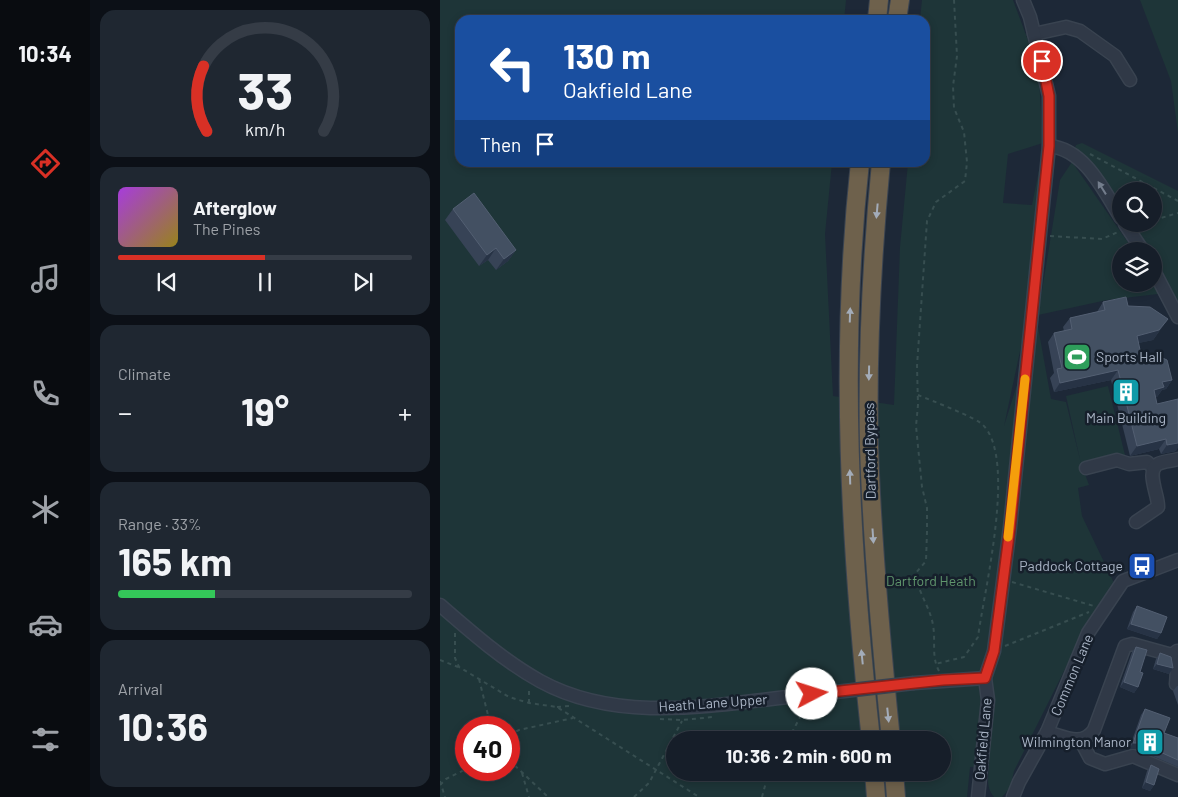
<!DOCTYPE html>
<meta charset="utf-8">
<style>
body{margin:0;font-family:Barlow,sans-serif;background:#1f2731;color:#f1f3f6;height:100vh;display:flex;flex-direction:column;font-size:19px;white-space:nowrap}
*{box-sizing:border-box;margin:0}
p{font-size:16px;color:#9ea2a8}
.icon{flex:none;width:28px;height:28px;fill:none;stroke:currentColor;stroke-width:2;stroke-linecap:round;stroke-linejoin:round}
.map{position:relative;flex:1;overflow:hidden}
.drawer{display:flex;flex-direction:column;gap:10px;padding:10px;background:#0c1017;width:350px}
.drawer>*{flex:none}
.banner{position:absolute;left:15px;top:15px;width:475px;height:152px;border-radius:15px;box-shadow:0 2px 8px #0003,0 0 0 1px #353c46;background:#1a4fa0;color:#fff;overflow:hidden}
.tools{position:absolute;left:672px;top:182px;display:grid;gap:10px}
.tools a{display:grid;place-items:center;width:50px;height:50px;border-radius:50%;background:#161e29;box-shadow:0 2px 8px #0003,0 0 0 1px #353c46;font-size:25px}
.speed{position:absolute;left:15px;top:716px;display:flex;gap:10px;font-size:25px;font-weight:700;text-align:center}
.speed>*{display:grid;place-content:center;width:65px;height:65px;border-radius:50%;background:#161e29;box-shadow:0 2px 8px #0003,0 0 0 1px #353c46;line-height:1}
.speed .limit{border:8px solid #d22;background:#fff;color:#111}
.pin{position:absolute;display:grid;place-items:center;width:42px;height:42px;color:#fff;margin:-21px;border:2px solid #fff;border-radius:50%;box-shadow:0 1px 5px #0007}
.me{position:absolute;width:55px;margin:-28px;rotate:85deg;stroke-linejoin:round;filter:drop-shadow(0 0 4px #0008)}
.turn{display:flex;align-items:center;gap:18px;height:105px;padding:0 25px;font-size:22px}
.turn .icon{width:65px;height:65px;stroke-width:2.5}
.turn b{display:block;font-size:35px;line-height:42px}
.then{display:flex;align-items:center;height:48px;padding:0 25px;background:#0003;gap:10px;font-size:19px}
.big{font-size:38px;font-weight:700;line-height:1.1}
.drawer .tile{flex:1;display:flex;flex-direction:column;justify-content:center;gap:8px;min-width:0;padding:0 18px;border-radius:15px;background:#1f2731}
.drawer .dial{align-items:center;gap:0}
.dial svg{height:130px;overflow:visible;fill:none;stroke:#353c46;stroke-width:7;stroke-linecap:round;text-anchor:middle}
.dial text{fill:#f1f3f6;stroke:none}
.song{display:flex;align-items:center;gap:15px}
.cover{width:60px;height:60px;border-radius:8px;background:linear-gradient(135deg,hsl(280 70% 55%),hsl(50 70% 35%))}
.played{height:5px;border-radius:2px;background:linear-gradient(90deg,#d93025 50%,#353c46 50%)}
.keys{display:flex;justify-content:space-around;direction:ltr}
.heat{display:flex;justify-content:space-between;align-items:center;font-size:28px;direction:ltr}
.charge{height:8px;border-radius:4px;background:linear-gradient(90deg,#34c759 33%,#353c46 0)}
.trip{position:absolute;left:226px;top:731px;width:285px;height:50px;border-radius:25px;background:#161e29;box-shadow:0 2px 8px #0003,0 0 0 1px #353c46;font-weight:700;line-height:50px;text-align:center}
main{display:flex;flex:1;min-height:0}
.menu{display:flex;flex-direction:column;width:90px;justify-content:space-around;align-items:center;background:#090c10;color:#9ea2a8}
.menu .icon{width:35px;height:35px}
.menu .current{color:#d93025}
.menu b{font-size:22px;color:#f1f3f6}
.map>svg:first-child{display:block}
.green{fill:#1e3538;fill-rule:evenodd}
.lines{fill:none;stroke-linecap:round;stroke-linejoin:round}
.minor-casing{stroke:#394350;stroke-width:15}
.highway-casing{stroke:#3b4451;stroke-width:20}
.path{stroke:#374e50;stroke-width:2;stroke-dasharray:4 4;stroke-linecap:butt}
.minor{stroke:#303947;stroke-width:12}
.highway{stroke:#6e614c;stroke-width:18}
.minor-bridge-casing{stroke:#394350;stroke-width:15;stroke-linecap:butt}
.minor-bridge{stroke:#303947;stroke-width:12}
.wall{fill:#374356}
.shaded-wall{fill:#273345}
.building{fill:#435062;stroke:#535f72}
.oneway{fill:#737d8c}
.oneway2{fill:#a3acb9}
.route-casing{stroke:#8d1f18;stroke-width:12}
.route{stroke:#d93025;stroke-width:9}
.slow{stroke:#f59e0b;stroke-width:9}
.labels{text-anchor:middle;stroke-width:5;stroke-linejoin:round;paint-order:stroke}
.poi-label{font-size:14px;fill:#a9b4c5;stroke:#161f2b;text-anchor:end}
.street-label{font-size:14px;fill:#a9b4c5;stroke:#161f2b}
.park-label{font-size:14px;fill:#60966d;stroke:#161f2b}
</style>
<main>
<nav class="menu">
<b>10:34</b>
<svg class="icon current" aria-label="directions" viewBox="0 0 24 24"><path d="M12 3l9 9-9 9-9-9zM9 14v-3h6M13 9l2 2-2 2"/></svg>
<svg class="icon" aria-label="music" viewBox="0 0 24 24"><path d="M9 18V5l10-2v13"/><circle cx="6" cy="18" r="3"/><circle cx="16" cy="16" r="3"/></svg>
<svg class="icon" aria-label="phone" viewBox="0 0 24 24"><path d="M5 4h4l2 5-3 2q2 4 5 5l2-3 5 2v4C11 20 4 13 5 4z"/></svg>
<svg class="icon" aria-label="climate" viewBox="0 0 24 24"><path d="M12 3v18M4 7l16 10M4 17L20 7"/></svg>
<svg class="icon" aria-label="car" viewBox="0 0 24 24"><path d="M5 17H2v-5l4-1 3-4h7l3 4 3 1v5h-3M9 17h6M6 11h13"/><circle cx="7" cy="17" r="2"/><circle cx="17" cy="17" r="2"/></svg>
<svg class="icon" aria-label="filters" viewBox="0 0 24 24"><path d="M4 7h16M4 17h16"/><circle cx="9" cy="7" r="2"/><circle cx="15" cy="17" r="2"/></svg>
</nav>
<section class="drawer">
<div class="tile dial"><svg viewBox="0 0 100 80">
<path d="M14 69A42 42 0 1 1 86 69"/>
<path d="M14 69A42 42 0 0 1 12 29" stroke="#d93025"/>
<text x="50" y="56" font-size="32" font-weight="700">33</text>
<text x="50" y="72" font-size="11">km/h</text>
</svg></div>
<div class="tile">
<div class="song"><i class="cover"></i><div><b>Afterglow</b><p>The Pines</p></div></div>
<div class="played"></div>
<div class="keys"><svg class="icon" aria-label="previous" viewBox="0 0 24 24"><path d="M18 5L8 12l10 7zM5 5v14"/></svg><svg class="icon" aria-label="pause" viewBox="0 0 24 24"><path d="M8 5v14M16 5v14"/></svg><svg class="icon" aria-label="next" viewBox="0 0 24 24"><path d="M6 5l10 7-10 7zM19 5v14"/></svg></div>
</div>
<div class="tile"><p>Climate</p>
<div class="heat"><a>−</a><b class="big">19°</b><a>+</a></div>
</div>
<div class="tile"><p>Range · 33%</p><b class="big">165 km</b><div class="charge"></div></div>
<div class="tile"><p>Arrival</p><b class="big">10:36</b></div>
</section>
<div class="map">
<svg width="738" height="797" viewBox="0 0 738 797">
<rect width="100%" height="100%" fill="#1d2837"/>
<g class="green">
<path d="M0,0H406L404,20H20V162L392,163L385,234L393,396L454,405L460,247L468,163L485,162V20H480L482,0H573L589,43L599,79L603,143L568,154L563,203L592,205L600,165L601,166L586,323L564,426L597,321L611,399L626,402L641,464L626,396L668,386L685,455L642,466L649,485L638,488L642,516L675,585L642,635L574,771L570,788L562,797H554C546,788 548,777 549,766L530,767L527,797H0ZM26,728H69V770H26ZM235,740H502V772H235Z"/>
<polygon points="700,0 738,0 738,133 731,81"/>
<polygon points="642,143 738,191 738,305 714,265 714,251 705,251 686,224 714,224 714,191 681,191 681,216 634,151 636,145"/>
<polygon points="632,162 694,251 681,251 681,284 713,284 718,294 667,300 598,315 620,180"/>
</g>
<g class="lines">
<defs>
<g id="minor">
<polyline points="594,34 626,27 640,31 675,56 690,80"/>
<path d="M609,146C645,149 664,191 681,218"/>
<polyline points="685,224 703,251"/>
<polyline points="714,271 738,317"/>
<polyline points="646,468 677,460 689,464 707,462 714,468"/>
<path d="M696,522L718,507C719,496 705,471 718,464C723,461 732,461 738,459"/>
<path d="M0,605C31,632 64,661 100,681C187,729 295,700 387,693"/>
<polyline points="474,683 545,678"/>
<path d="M736,684C737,672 738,664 732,655L737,651"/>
<path d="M607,732C625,737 642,747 654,730L685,646L692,644L732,655"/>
<polyline points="641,741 650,758 665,764 693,756 738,775"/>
<polyline points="538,797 548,700 545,678 554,651 570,527 609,146 609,96 590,17 583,0"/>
<polyline points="573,797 579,782 607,732 648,633 683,581 738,560"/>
</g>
<g id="highway">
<polyline points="437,20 439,0"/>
<polyline points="457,20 460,0"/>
<path d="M420,162C399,355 410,548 431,740"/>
<path d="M441,162C432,257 427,351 429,446C432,544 441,642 451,740"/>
<polyline points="434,772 436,797"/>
<polyline points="454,772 456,797"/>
</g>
</defs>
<use href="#minor" class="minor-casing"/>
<use href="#highway" class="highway-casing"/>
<g class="path">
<polyline points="650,154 738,201"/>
<polyline points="714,220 738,213"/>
<polyline points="697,225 702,224"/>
<polyline points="610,236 662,239 678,232"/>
<path d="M478,395C490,400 537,418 543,425C577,459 544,591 538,637L524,657L495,664"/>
<polyline points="572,582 654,606"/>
<polyline points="15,633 15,658 19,667 69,697 89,703 117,707 259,797"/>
<polyline points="565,646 649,612"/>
<polyline points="0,660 18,667"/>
<path d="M499,671C491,656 496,642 493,625C490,607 478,592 475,574L486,561L487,532V508L482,487L476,426L478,405L477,366L487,221L496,202L525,181L527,162L524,132L514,108L513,86L517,56L514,0"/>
<polyline points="39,679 48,715 42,728"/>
<polyline points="89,703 89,691"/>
<polyline points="117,707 129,706"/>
<polyline points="48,715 52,728"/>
<polyline points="220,719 242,720 273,717"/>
<polyline points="69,735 79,730 133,718"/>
<polyline points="348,740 367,704"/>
<polyline points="69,760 108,797"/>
<polyline points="82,773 89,797"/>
<polyline points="0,781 5,797"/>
<polyline points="0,785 6,779 26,769"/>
<polyline points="194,797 209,783 242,721"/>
<polyline points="322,797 326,782 332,772"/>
</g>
<use href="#minor" class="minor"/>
<use href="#highway" class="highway"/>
<defs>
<polyline id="minor-bridge" points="387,693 474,683"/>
</defs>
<use href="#minor-bridge" class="minor-bridge-casing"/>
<use href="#minor-bridge" class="minor-bridge"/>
</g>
<g class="wall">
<polygon points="13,209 76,250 68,261 56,270 48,260 39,266 5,220"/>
<polygon points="663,302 688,306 728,319 713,340 698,343 702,359 732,380 726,389 722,390 717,397 715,397 717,404 736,451 721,454 719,449 690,456 671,380 614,392 610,378 614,373 608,342 614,333 624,331 623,327 630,318 657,312"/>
<polygon points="697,606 721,633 717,639 687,629 693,612"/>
<polygon points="696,647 700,672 698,687 694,693 680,687 692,652"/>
<polygon points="720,653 729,674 713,669 716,659"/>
<polygon points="737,686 738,686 738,705 733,691"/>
<polygon points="705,709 724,733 738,738 738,767 696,749 689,749 701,715"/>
<polygon points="711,765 714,785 710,791 702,788 707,771"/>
</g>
<g class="shaded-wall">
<polygon points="56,248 48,260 39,266 47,255"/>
<polygon points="76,250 68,261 56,270 64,259"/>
<polygon points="728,319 713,340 690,345 697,336"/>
<polygon points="678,370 671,380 614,392 620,383"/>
<polygon points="732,380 726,389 722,390 717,397 707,399 714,390 722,382"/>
<polygon points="726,439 719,449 690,456 697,446"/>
<polygon points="738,442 738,448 736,451 721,454 727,445"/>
<polygon points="691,624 721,633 717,639 687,629"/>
<polygon points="717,664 733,668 729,674 713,669"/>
<polygon points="684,682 698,687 694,693 680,687"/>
<polygon points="693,743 700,743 696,749 689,749"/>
<polygon points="706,782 714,785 710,791 702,788"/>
</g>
<g class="building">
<polygon points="34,193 76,250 64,259 56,248 47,255 13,209"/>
<polygon points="686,297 688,306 710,307 728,319 719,330 697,336 702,359 718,356 727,360 732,380 722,382 724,387 714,390 717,404 738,399 738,443 727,445 726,439 697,446 678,370 620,383 617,369 622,368 614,333 632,329 630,318 665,310 663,302"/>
<polygon points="697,606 727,617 721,633 691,624"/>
<polygon points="696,647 707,650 700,672 703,673 698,687 684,682"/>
<polygon points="720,653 731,657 733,668 717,664"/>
<polygon points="705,709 730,718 724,733 738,738 738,760 700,743 693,743"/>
<polygon points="711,765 719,769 714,785 706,782"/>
</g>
<defs><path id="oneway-solid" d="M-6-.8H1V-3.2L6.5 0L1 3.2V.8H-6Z" transform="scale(1.25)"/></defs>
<use class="oneway" href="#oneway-solid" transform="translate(662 188) rotate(-122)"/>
<g class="oneway2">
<use href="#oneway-solid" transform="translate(437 211) rotate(95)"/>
<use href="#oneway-solid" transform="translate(410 315) rotate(-88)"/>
<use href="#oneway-solid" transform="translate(429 373) rotate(91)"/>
<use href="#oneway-solid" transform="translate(410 477) rotate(-92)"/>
<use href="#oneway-solid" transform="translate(433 536) rotate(86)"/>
<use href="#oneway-solid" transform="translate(422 657) rotate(-96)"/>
<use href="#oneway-solid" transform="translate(448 715) rotate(84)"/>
</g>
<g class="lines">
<defs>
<polyline id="route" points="372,694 503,680 545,678 554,651 570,528 609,146 609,96 602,61"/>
</defs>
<use href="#route" class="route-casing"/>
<use href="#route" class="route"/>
<polyline class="slow" points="568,537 585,379"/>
</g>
<defs>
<symbol id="stadium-square" viewBox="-11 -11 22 22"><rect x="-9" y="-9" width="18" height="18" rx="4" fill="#2e9e5b" stroke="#161f2b"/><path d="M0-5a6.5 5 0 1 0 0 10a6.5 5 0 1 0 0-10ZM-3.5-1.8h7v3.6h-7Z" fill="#fff"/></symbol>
<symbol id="building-square" viewBox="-11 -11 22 22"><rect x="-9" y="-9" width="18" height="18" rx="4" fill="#0f9aa8" stroke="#161f2b"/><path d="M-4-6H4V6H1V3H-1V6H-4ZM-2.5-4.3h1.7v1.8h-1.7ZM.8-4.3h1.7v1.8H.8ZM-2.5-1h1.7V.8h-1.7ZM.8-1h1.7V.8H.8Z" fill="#fff"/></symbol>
<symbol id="bus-square" viewBox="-11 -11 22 22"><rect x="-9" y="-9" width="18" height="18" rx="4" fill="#1a4fb4" stroke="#161f2b"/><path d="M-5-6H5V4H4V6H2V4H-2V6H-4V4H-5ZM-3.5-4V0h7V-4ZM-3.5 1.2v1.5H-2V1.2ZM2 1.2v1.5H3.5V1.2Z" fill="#fff"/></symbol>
</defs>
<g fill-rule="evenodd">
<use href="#stadium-square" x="621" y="341" width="32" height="32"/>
<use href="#building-square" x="670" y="376" width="32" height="32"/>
<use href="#bus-square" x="686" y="550" width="32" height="32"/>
<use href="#building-square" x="694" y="726" width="32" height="32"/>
</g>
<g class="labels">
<g class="poi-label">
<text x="656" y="362" text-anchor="start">Sports Hall</text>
<text x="686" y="423" text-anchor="middle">Main Building</text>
<text x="683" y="571">Paddock Cottage</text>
<text x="691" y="747">Wilmington Manor</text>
</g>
<g class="street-label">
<text transform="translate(430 451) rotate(-91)" y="5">Dartford Bypass</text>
<text transform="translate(632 675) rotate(-67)" y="5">Common Lane</text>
<text transform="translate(273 703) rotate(-4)" y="5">Heath Lane Upper</text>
<text transform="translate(543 739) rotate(-85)" y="5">Oakfield Lane</text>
</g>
<g class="park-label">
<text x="491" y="586">Dartford Heath</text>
</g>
</g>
</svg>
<div class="tools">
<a><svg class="icon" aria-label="search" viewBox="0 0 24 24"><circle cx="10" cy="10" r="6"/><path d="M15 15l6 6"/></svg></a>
<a><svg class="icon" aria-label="layers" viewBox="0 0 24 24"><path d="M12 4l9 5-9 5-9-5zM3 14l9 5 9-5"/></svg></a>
</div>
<div class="speed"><div class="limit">40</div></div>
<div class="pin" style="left:602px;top:61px;background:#d93025"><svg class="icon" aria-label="arrive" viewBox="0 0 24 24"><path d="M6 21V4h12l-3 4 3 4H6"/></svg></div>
<svg class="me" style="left:372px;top:694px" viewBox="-20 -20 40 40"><circle r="19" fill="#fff"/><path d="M0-13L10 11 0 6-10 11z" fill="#d93025"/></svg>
<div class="trip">10:36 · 2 min · 600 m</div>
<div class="banner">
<div class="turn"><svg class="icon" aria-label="left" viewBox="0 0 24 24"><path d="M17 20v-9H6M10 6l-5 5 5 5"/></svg><div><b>130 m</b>Oakfield Lane</div></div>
<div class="then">Then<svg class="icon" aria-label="arrive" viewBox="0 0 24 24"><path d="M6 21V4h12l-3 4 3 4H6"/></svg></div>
</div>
</div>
</main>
